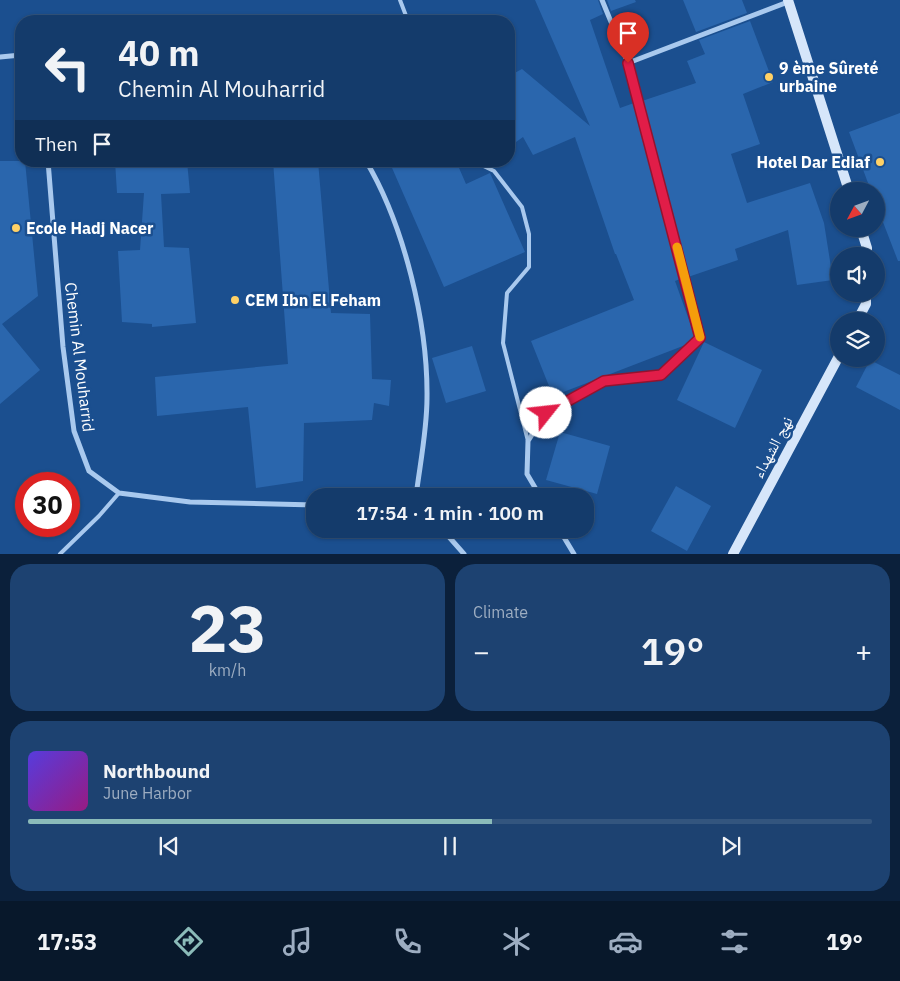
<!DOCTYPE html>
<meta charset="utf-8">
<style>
body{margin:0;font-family:"IBM Plex Sans","Noto Naskh Arabic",sans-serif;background:#1d4271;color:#f1f3f6;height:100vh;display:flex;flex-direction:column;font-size:19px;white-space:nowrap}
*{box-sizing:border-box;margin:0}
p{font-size:16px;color:#9dadc1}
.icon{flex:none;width:28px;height:28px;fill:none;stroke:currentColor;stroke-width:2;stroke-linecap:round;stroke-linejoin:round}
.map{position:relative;height:554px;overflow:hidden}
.details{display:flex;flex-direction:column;gap:10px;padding:10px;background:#0b203b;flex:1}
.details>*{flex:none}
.top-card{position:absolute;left:15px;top:15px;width:500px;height:152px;border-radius:20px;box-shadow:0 1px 4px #0004,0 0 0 1px #33557e;background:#143b6b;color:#f1f3f6;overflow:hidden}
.needle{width:32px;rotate:229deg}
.controls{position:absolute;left:830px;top:182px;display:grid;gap:10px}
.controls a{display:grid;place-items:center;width:55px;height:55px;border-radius:50%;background:#143b6b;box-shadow:0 1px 4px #0004,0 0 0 1px #33557e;font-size:25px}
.speed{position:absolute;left:15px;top:472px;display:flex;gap:10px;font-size:25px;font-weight:700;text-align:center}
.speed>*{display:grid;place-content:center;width:65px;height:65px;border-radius:50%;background:#143b6b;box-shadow:0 1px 4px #0004,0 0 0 1px #33557e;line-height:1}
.speed .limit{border:8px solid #d22;background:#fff;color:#111}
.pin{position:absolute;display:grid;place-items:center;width:42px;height:42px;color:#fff;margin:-51px -21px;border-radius:50% 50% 50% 0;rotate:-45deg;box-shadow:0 0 5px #0007}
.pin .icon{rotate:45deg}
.me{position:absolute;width:55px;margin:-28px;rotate:61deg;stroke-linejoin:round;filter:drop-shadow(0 0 4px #0008)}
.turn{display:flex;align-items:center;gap:18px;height:105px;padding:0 20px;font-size:22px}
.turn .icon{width:65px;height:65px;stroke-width:2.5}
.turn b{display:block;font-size:35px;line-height:42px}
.then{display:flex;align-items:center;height:48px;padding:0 20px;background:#0003;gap:10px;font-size:19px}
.big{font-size:38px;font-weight:600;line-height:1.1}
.details .card{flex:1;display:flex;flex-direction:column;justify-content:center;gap:8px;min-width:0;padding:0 18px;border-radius:20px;background:#1d4271}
.details .dial{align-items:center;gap:0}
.dial b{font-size:65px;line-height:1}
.song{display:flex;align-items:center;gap:15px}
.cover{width:60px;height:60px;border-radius:8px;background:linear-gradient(135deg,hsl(250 70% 55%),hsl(310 70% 35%))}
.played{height:5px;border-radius:2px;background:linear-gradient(90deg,#8bbbb9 55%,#33557e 55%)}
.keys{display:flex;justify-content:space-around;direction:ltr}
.heat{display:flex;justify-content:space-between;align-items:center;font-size:28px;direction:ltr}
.details .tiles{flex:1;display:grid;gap:10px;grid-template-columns:1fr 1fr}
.card:last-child{grid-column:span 2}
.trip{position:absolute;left:306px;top:488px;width:288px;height:50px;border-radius:20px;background:#143b6b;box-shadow:0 1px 4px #0004,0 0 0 1px #33557e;font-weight:600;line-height:50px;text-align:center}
.menu{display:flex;height:80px;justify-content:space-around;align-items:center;background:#08182b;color:#9dadc1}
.menu .icon{width:35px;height:35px}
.menu .on{color:#8bbbb9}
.menu b{font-size:22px;color:#f1f3f6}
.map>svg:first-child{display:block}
.building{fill:#2a66ad}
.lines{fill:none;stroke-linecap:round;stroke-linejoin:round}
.lane{stroke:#a9c9ee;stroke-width:4}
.street{stroke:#a9c9ee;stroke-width:5}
.secondary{stroke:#d6e6fa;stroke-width:10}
.route-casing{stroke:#92132f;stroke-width:12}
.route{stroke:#e11d48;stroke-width:9}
.slow{stroke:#f59e0b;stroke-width:9}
.poi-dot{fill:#ffd166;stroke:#1b4f8f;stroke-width:2}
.labels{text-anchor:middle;stroke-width:5;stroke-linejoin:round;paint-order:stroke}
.poi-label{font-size:16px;font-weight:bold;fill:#fff;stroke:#1b4f8f;text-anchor:start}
.street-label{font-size:16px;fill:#fff;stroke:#1b4f8f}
</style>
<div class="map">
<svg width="900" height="554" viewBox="0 0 900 554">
<rect width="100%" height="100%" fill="#1b4f8f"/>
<g class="building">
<polygon points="535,0 598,0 603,14 590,20 620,108 634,103 680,279 675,281 695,337 688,344 553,396 531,341 634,300 616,254 615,254 575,137 533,155 523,137 509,147 509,76 522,69 590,126"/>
<polygon points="607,0 635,0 636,2 611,11"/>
<polygon points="683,0 742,0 747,13 696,32"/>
<polygon points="750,21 773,82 743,94 760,144 731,154 747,203 810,183 824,223 833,280 797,285 788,230 735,249 738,260 688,277 642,101 696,83 687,61 705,54 699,40"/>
<polygon points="900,113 900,261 898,261 876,204 876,191 871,191 849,132"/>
<polygon points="0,161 25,161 38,296 2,324 40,370 0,404"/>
<polygon points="115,161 187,161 190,193 161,194 164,247 189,248 196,323 152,327 152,324 122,322 118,251 140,250 144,193 117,193"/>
<polygon points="273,161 318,161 331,313 370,314 372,379 391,380 389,406 374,403 372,420 304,423 303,481 256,488 248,407 157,416 155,377 288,364"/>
<polygon points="389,161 456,161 466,184 490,173 525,252 444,287"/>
<polygon points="704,342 762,370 735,428 677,400"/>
<polygon points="472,346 486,391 446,403 432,358"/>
<polygon points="870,360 900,375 900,410 856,387"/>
<polygon points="560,432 610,446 597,494 546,480"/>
<polygon points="676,486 711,506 687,551 651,531"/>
</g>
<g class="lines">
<g class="lane">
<polyline points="400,0 408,21"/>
<polyline points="473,161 494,171 522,207 529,234 529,267 507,293 503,343 528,441"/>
<polyline points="60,554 99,516 119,493"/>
</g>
<g class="street">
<polyline points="237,21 269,21"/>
<polyline points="0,57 21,55"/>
<polyline points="628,63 788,2"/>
<polyline points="48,161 63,347 74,431 89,471 119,493 190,502 315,505"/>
<path d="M366,161C404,225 428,324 427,398C427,430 420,464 416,496"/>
<polyline points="540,496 527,474 528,441 546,413 604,381 661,375 700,338 628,63 602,0"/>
<polyline points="442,529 464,554"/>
<polyline points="559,529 574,554"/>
</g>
<g class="secondary">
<polyline points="788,0 849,191"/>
<polyline points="861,229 867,248 867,256"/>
<polyline points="857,321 866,304 866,294"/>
<polyline points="733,554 839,356"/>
</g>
</g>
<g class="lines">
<defs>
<polyline id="route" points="546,413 604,381 661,375 700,338 628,63"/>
</defs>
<use href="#route" class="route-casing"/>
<use href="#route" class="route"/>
<polyline class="slow" points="677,247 700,337"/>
</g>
<g class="poi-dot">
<circle cx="769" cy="77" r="5"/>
<circle cx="880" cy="162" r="5"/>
<circle cx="16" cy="228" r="5"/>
<circle cx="235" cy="300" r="5"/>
</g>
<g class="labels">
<g class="poi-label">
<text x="779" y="74">9 ème Sûreté<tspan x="779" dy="18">urbaine</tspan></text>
<text x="870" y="168" text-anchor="end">Hotel Dar Ediaf</text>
<text x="26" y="234">Ecole Hadj Nacer</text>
<text x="245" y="306">CEM Ibn El Feham</text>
</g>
<g class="street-label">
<text transform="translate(80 357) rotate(83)" y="6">Chemin Al Mouharrid</text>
<text transform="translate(772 447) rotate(-62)" y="6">نهج الشهداء</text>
</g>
</g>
</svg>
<div class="controls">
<a><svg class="needle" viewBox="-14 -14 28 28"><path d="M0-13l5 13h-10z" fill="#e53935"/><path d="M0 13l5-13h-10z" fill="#9dadc1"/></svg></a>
<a><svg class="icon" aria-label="sound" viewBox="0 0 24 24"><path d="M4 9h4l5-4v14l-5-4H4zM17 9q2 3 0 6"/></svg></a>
<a><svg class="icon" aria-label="layers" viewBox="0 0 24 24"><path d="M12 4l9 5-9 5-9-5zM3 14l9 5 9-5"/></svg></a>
</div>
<div class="speed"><div class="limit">30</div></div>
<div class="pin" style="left:628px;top:63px;background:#d93025"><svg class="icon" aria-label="arrive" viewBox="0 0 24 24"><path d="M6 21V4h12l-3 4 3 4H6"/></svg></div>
<svg class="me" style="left:546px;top:413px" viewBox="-20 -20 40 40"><circle r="19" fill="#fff"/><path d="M0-13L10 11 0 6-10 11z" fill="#e11d48"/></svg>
<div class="trip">17:54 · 1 min · 100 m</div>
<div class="top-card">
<div class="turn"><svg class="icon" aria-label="left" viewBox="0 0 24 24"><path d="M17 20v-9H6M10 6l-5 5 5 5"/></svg><div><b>40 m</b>Chemin Al Mouharrid</div></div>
<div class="then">Then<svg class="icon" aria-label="arrive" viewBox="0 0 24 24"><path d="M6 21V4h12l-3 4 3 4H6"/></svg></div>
</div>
</div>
<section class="details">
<div class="tiles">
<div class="card dial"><b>23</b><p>km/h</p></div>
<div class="card"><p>Climate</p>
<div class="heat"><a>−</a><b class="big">19°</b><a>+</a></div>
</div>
<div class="card">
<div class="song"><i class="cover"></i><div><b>Northbound</b><p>June Harbor</p></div></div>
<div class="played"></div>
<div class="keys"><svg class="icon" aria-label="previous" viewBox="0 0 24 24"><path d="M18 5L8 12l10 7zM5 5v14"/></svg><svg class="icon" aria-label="pause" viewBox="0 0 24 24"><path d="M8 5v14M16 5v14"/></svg><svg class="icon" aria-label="next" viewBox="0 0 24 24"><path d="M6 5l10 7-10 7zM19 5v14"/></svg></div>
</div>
</div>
</section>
<nav class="menu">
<b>17:53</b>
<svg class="icon on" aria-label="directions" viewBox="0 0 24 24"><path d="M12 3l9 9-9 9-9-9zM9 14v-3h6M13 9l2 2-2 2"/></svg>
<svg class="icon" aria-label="music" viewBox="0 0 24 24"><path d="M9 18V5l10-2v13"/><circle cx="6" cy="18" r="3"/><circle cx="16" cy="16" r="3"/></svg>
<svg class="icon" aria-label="phone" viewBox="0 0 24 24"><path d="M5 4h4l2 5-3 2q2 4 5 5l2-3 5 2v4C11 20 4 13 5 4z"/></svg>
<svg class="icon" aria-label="climate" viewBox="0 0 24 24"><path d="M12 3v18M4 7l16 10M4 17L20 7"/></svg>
<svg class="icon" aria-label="car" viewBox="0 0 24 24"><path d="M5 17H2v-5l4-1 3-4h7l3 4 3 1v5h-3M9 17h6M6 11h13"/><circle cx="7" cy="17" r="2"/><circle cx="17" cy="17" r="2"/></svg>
<svg class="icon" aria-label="filters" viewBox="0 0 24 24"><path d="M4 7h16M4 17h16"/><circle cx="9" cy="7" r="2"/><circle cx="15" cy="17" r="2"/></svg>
<b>19°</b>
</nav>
